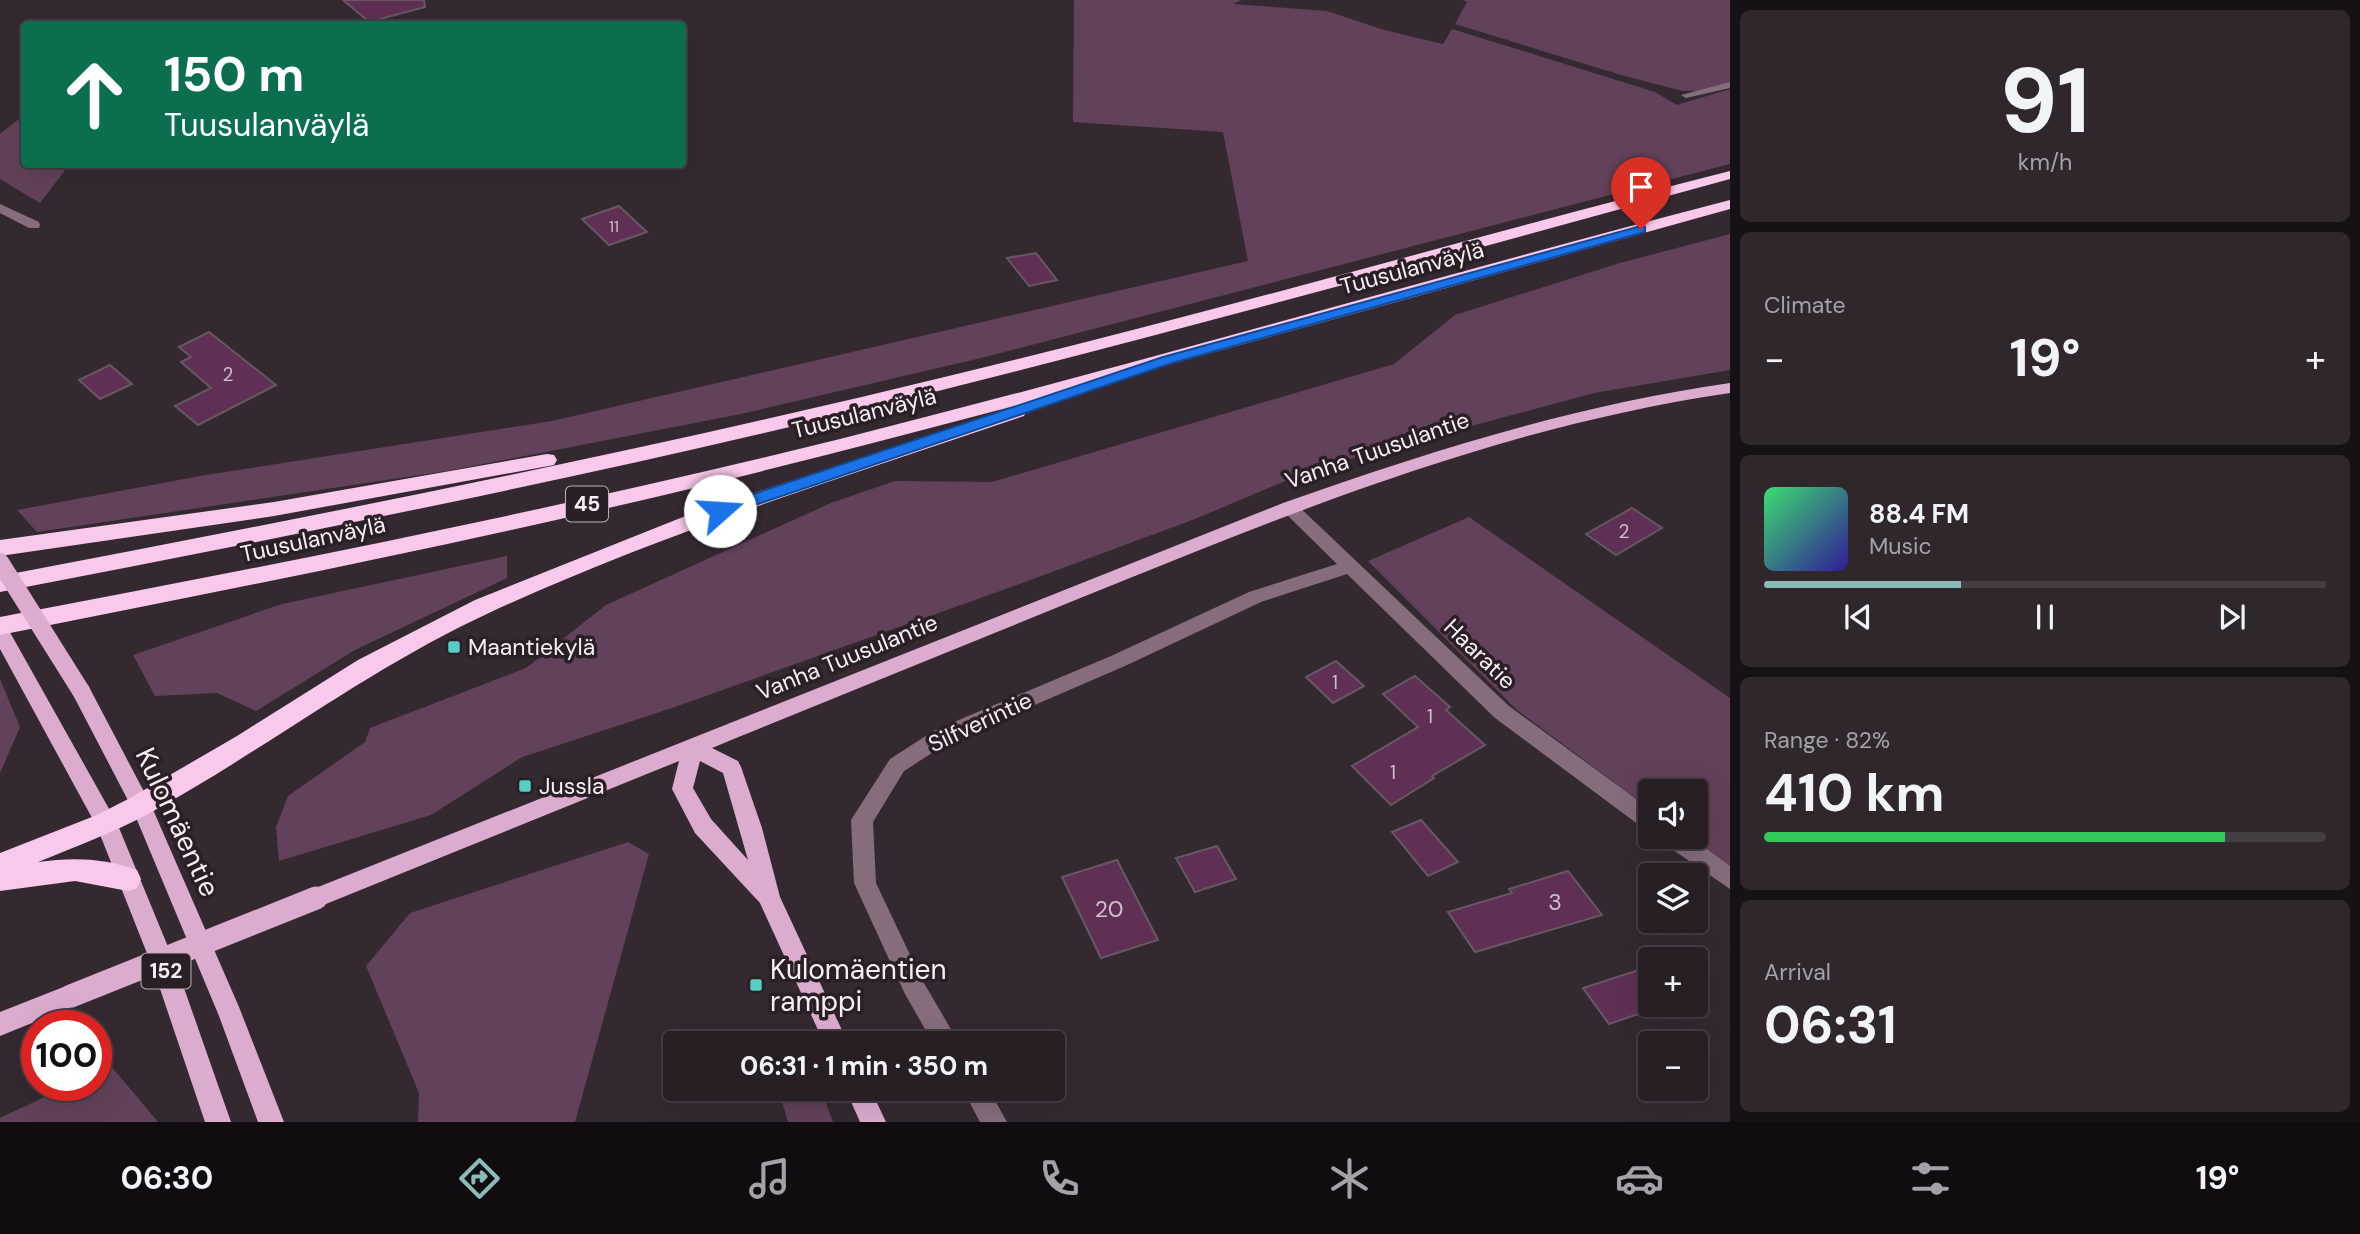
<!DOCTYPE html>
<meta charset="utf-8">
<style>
body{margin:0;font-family:"DM Sans",sans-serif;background:#30272d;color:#f1f3f6;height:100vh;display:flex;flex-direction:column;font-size:26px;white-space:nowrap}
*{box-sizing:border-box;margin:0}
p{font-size:23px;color:#a5a2a7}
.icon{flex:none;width:38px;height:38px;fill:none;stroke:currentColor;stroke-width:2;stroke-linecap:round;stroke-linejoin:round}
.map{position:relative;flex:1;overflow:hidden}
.details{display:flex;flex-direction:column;gap:10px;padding:10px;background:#161114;width:630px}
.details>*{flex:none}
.hud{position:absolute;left:21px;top:21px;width:665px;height:147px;border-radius:7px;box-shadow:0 7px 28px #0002,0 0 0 2px #443d42;background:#0b6e4f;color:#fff;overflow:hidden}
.tools{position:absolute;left:1638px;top:779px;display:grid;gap:14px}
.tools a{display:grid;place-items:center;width:70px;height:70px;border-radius:7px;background:#281f25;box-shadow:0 7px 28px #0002,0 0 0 2px #443d42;font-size:35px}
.speed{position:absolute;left:21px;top:1010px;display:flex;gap:14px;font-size:35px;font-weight:700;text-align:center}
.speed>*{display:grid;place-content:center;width:91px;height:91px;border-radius:50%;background:#281f25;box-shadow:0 7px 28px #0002,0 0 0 2px #443d42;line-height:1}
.speed .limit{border:10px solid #d22;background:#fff;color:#111}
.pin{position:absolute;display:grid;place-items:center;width:60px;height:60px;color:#fff;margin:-72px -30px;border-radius:50% 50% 50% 0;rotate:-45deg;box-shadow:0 0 7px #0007}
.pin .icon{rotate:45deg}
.me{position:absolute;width:77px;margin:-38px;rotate:71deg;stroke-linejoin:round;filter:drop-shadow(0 0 5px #0008)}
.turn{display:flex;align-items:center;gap:24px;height:147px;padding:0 28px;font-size:32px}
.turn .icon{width:91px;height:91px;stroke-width:2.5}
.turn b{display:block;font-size:49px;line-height:60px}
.big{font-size:52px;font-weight:700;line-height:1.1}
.details .widget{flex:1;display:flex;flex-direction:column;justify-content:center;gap:10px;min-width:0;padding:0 24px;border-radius:10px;background:#30272d}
.details .dial{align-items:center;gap:0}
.dial b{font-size:91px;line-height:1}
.song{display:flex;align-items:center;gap:21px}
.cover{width:84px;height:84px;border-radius:10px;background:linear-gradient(135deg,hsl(140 70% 55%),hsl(250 70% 35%))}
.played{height:7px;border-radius:4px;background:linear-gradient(90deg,#8bbbb9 35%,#443d42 35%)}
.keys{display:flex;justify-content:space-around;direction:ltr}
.heat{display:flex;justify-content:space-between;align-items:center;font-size:38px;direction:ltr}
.charge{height:10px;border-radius:5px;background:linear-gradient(90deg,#34c759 82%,#443d42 0)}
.trip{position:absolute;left:663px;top:1031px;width:402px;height:70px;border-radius:7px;background:#281f25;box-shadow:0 7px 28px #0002,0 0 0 2px #443d42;font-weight:700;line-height:70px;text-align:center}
.dock{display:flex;height:112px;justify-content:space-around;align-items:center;background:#100c0f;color:#a5a2a7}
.dock .icon{width:49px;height:49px}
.dock .active{color:#8bbbb9}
.dock b{font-size:32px;color:#f1f3f6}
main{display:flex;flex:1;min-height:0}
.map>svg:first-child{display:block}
.green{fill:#62425a}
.building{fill:#603054;stroke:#665862;stroke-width:2}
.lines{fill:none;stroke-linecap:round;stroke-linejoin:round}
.minor{fill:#856d7e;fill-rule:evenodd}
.major{fill:#dcacce;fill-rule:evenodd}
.highway{fill:#f8c9ea;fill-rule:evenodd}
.major-bridge-far1{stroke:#dcacce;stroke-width:18}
.major-bridge{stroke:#dcacce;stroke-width:23}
.route{fill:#1a73e8;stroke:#114b97;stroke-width:2}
.poi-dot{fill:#56cec3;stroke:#2b1f27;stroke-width:2.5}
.labels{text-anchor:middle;stroke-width:7;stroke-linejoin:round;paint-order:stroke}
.far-number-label{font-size:16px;fill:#d1becc}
.number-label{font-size:19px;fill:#d1becc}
.shield{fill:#2b1f27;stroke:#bab0b6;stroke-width:2}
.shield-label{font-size:21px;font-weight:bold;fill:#f7eef4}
.street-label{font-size:23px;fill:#f7eef4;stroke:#2b1f27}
.poi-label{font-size:23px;fill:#f7eef4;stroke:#2b1f27;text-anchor:start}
.near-number-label{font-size:23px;fill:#d1becc}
.near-street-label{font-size:28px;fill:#f7eef4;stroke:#2b1f27}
.near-poi-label{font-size:28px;fill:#f7eef4;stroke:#2b1f27;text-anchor:start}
</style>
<main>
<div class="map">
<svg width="1730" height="1122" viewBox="0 0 1730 1122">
<rect width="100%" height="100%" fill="#352931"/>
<g class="green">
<polygon points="1074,0 1241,0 1233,4 1327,11 1384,30 1443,44 1452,29 1655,92 1677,105 1730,89 1730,164 981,358 741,414 447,471 37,532 17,510 206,475 552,421 1248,261 1223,132 1073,122"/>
<polygon points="1462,0 1730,0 1730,83 1697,91 1683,91 1621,75 1455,24 1467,2"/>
<polygon points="24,115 24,164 69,165 40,203 0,179 0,134"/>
<polygon points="1730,234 1730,370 1594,393 1316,468 1195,519 1003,590 669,709 522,757 431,815 279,861 276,827 288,796 365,742 370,728 526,668 606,605 831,503 895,481 992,482 1394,364 1455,315 1620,263"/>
<polygon points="1469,517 1730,698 1730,868 1687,837 1696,836 1696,791 1650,791 1650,809 1517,710 1368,561"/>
<polygon points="507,556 507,578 355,650 256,711 217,693 155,696 133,655 282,604"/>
<polygon points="0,679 20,727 0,773"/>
<polygon points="628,842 649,854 575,1122 418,1122 419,1093 366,966 410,913"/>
<polygon points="111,1066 158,1122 0,1122 0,1118 70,1085 96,1085 96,1073"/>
<polygon points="821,1090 833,1122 788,1122 781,1098"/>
</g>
<g class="building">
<polygon points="343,0 424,0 425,7 369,22"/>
<polygon points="619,206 647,232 609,245 582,219"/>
<polygon points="1036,253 1057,280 1029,286 1007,258"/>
<polygon points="209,332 276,385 198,425 175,406 211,388 181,362 191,357 179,347"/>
<polygon points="110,365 132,384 100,399 79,380"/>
<polygon points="1632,508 1662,528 1616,555 1586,534"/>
<polygon points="1336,661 1364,686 1333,703 1306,677"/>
<polygon points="1415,676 1450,707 1446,710 1485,745 1432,776 1434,778 1391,805 1352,766 1418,727 1383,694"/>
<polygon points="1421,820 1458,862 1428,876 1392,832"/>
<polygon points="1217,846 1236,879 1195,892 1176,858"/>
<polygon points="1117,860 1158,940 1101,958 1062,877"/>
<polygon points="1568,871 1602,915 1475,952 1448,912 1512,893 1509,889"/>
<polygon points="1642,969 1650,980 1650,1010 1609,1024 1583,988"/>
</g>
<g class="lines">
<g class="minor">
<polygon points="1730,82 1730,88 1686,98 1681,95"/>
<polygon points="0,204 39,222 40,225 39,228 29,228 0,213"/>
<polygon points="1289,501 1295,503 1509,706 1650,809 1650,830 1643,828 1495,718 1347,574 1261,602 1125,666 949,742 904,771 873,822 876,883 921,978 959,1043 933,1043 905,994 854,883 851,820 890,759 935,730 1111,656 1249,592 1337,564 1283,511 1281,507"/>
<polygon points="1661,836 1689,836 1730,866 1730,889 1663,843"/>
<polygon points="962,1088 988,1088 1007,1122 980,1122"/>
</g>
<g class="major">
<path d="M1730,383V393C1518,424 1322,500 1125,580C987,636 849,692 712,748L738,761L741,767L762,828L780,897L848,1043H824L760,903L695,833L672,789L679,761L316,908L308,905L305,898L308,891L1283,503C1430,451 1576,405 1730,383ZM700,761L723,773L748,860L711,819L693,788Z"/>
<polygon points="0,625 7,627 117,823 178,971 231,1122 205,1122 154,971 97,827 0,649"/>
<polygon points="81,683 88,685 151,805 239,1007 284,1122 258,1122 219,1016 132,808 71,691 74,685"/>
<polygon points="71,984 79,988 83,996 79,1004 0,1036 0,1012"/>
<polygon points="845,1088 870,1088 886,1122 860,1122"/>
</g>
<g class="highway">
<path d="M1730,171V179C1434,260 1138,343 840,415C562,482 281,538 0,592V576C322,515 643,451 961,373C1219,311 1473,237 1730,171Z"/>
<path d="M1730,200V209C1391,303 1052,400 710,484C475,541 237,588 0,635V617C281,564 562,508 840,439C1138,364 1433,277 1730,200Z"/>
<path d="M1017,406L1026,412L1024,416C845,477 662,533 491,612C369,668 265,750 148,814C112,833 75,847 38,862C72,857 105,858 137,870L141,879L137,888L128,891L75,881L0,891V853L97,815L132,797L237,736L358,660L475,600L688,515Z"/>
<polygon points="547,454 554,455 557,460 554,465 274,516 0,556 0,540 274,502"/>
</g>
<polyline class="major-bridge-far1" points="0,562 81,691"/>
<polyline class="major-bridge" points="71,996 316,898"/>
</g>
<polygon class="route" points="1641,226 1645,227 1645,232 1172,363 726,515 715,515 713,511 715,507 1163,357"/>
<g class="poi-dot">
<rect x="447" y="640" width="14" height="14" rx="3.5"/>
<rect x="518" y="779" width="14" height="14" rx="3.5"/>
<rect x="749" y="978" width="14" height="14" rx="3.5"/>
</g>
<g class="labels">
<g class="far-number-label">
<text x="614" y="232">11</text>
</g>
<g class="number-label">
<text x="228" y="381">2</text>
<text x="1624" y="538">2</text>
<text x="1335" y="689">1</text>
<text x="1430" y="723">1</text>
<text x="1393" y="779">1</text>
</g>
<g class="shield">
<rect x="566" y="486.5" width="42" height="35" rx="5"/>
<rect x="141.5" y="953.5" width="49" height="35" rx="5"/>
</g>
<g class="shield-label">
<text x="587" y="511">45</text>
<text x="166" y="978">152</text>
</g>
<g class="street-label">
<text transform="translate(1412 268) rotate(-15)" y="8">Tuusulanväylä</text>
<text transform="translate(864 413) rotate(-14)" y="8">Tuusulanväylä</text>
<text transform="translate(1377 450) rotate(-19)" y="8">Vanha Tuusulantie</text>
<text transform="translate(313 539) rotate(-12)" y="8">Tuusulanväylä</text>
<text transform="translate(1480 654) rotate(44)" y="8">Haaratie</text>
<text transform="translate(847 657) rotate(-22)" y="8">Vanha Tuusulantie</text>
<text transform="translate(980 722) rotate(-25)" y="8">Silfverintie</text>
</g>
<g class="poi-label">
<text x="468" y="655">Maantiekylä</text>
<text x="539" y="794">Jussla</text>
</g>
<g class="near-number-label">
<text x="1555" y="910">3</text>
<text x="1109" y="917">20</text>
</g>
<g class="near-street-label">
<text transform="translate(178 822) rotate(65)" y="10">Kulomäentie</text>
</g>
<g class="near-poi-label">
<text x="770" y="979">Kulomäentien<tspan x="770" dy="32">ramppi</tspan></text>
</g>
</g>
</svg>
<div class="tools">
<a><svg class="icon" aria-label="sound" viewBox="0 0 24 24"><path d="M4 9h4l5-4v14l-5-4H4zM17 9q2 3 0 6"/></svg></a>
<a><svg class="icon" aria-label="layers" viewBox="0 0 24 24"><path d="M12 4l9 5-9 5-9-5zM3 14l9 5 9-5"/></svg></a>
<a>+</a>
<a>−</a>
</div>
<div class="speed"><div class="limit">100</div></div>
<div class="pin" style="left:1641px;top:229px;background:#d93025"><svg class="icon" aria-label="arrive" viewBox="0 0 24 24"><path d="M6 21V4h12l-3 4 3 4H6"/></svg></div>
<svg class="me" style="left:720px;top:511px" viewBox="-20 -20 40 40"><circle r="19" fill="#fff"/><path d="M0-13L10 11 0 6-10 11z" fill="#1a73e8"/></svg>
<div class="trip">06:31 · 1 min · 350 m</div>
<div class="hud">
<div class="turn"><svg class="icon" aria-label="ahead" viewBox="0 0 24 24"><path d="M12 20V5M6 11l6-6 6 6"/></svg><div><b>150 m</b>Tuusulanväylä</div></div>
</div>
</div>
<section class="details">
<div class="widget dial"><b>91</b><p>km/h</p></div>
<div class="widget"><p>Climate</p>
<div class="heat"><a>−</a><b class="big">19°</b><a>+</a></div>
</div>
<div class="widget">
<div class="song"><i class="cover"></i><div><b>88.4 FM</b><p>Music</p></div></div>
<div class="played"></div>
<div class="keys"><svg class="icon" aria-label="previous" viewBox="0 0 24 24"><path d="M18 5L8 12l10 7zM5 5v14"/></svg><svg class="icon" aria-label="pause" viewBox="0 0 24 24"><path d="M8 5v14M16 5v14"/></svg><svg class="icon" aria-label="next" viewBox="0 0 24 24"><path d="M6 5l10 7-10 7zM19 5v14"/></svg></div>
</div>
<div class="widget"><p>Range · 82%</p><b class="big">410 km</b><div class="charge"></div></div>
<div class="widget"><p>Arrival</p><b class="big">06:31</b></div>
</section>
</main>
<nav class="dock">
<b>06:30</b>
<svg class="icon active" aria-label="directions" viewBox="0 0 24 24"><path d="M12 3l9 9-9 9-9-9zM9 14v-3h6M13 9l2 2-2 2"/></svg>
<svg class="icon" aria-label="music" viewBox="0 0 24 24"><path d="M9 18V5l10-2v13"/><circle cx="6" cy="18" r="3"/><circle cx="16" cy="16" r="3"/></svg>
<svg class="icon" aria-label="phone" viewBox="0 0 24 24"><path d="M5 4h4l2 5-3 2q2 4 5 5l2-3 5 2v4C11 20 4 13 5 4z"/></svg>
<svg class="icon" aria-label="climate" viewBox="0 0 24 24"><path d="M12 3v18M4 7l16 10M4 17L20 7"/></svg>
<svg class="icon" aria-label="car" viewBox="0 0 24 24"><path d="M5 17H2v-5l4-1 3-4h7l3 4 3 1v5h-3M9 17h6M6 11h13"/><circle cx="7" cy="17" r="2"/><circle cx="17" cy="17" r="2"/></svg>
<svg class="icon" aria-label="filters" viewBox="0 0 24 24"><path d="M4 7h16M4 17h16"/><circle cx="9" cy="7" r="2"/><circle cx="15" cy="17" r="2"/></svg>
<b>19°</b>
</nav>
